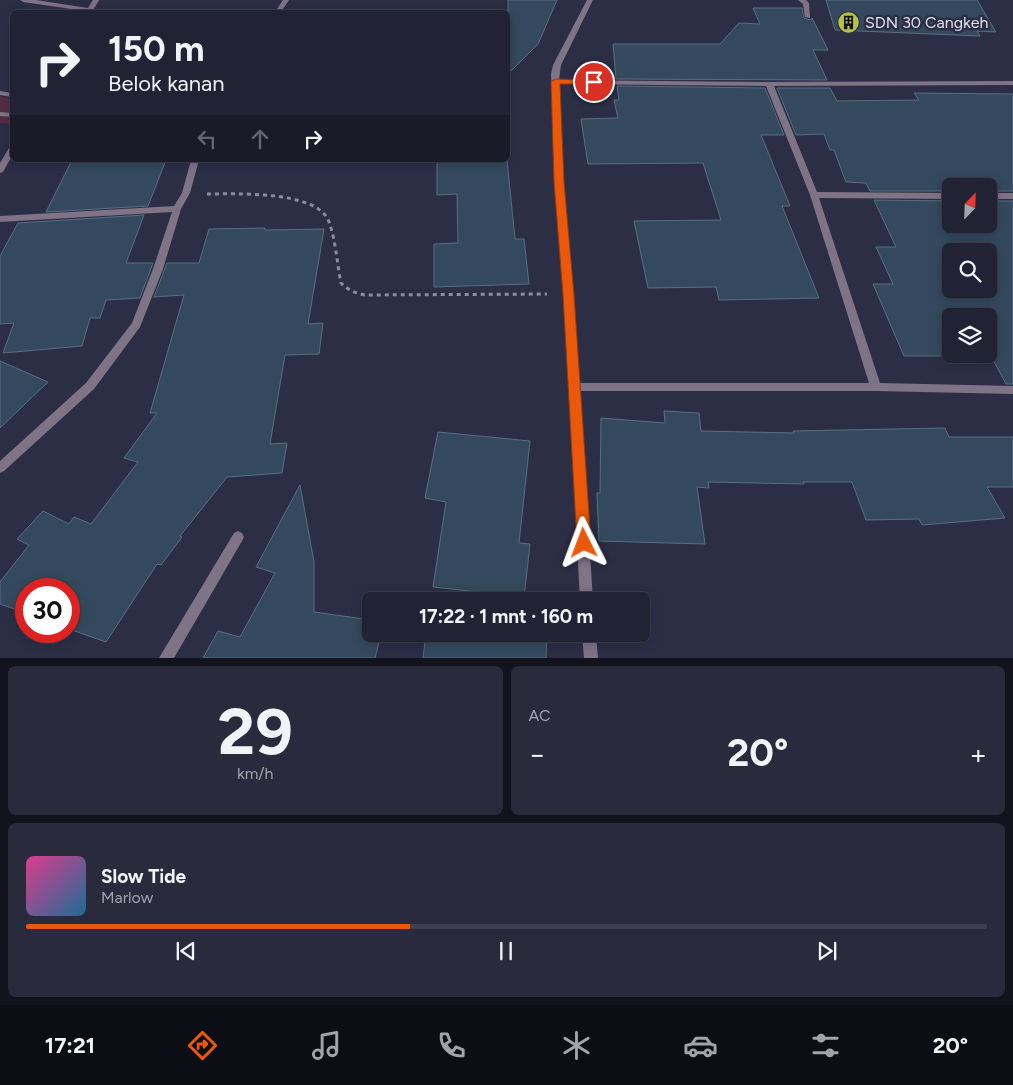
<!DOCTYPE html>
<html lang="id">
<meta charset="utf-8">
<style>
body{margin:0;font-family:Figtree,sans-serif;background:#292a3c;color:#f1f3f6;height:100vh;display:flex;flex-direction:column;font-size:19px;white-space:nowrap}
*{box-sizing:border-box;margin:0}
p{font-size:16px;color:#a2a4ac}
.icon{flex:none;width:28px;height:28px;fill:none;stroke:currentColor;stroke-width:2;stroke-linecap:round;stroke-linejoin:round}
.map{position:relative;height:658px;overflow:hidden}
.panel{display:flex;flex-direction:column;gap:8px;padding:8px;background:#12131d;flex:1}
.panel>*{flex:none}
.hud{position:absolute;left:10px;top:10px;width:500px;height:152px;border-radius:8px;box-shadow:0 2px 12px #0003,0 0 0 1px #3e3f4f;background:#212234;color:#f1f3f6;overflow:hidden}
.needle{width:32px;rotate:23deg}
.tools{position:absolute;left:942px;top:178px;display:grid;gap:10px}
.tools a{display:grid;place-items:center;width:55px;height:55px;border-radius:8px;background:#212234;box-shadow:0 2px 12px #0003,0 0 0 1px #3e3f4f;font-size:25px}
.speed{position:absolute;left:15px;top:578px;display:flex;gap:10px;font-size:25px;font-weight:700;text-align:center}
.speed>*{display:grid;place-content:center;width:65px;height:65px;border-radius:50%;background:#212234;box-shadow:0 2px 12px #0003,0 0 0 1px #3e3f4f;line-height:1}
.speed .limit{border:8px solid #d22;background:#fff;color:#111}
.pin{position:absolute;display:grid;place-items:center;width:42px;height:42px;color:#fff;margin:-21px;border:2px solid #fff;border-radius:50%;box-shadow:0 1px 5px #0007}
.me{position:absolute;width:55px;margin:-28px;rotate:357deg;stroke-linejoin:round;filter:drop-shadow(0 0 4px #0008)}
.turn{display:flex;align-items:center;gap:18px;height:105px;padding:0 15px;font-size:22px}
.turn .icon{width:65px;height:65px;stroke-width:2.5}
.turn b{display:block;font-size:35px;line-height:42px}
.lanes{display:flex;align-items:center;height:48px;padding:0 15px;background:#0003;justify-content:center;gap:25px;direction:ltr}
.lanes .off{opacity:.35}
.big{font-size:38px;font-weight:700;line-height:1.1}
.panel .tile{flex:1;display:flex;flex-direction:column;justify-content:center;gap:8px;min-width:0;padding:0 18px;border-radius:8px;background:#292a3c}
.panel .dial{align-items:center;gap:0}
.dial b{font-size:65px;line-height:1}
.song{display:flex;align-items:center;gap:15px}
.cover{width:60px;height:60px;border-radius:8px;background:linear-gradient(135deg,hsl(330 70% 55%),hsl(200 70% 35%))}
.played{height:5px;border-radius:2px;background:linear-gradient(90deg,#ea580c 40%,#3e3f4f 40%)}
.keys{display:flex;justify-content:space-around;direction:ltr}
.heat{display:flex;justify-content:space-between;align-items:center;font-size:28px;direction:ltr}
.panel .tiles{flex:1;display:grid;gap:8px;grid-template-columns:1fr 1fr}
.tile:last-child{grid-column:span 2}
.trip{position:absolute;left:362px;top:592px;width:288px;height:50px;border-radius:8px;background:#212234;box-shadow:0 2px 12px #0003,0 0 0 1px #3e3f4f;font-weight:700;line-height:50px;text-align:center}
.dock{display:flex;height:80px;justify-content:space-around;align-items:center;background:#0d0e15;color:#a2a4ac}
.dock .icon{width:35px;height:35px}
.dock .active{color:#ea580c}
.dock b{font-size:22px;color:#f1f3f6}
.map>svg:first-child{display:block}
.green{fill:#552c43}
.building{fill:#34495d;stroke:#586f83;fill-rule:evenodd}
.lines{fill:none;stroke-linecap:round;stroke-linejoin:round}
.path{stroke:#8a8ca0;stroke-width:3;stroke-dasharray:4 4;stroke-linecap:butt}
.street{fill:#7f7386;fill-rule:evenodd}
.route{fill:#ea580c;stroke:#983908}
.labels{text-anchor:middle;stroke-width:5;stroke-linejoin:round;paint-order:stroke}
.far-poi-label{font-size:16px;fill:#dfe1f1;stroke:#2c2e46;text-anchor:start}
</style>
<div class="map">
<svg width="1013" height="658" viewBox="0 0 1013 658">
<rect width="100%" height="100%" fill="#2c2e46"/>
<polygon class="green" points="0,96 12,99 12,124 0,123"/>
<g class="building">
<polygon points="508,0 557,0 538,44 508,74"/>
<polygon points="826,0 977,0 996,32 977,31 980,36 835,30"/>
<polygon points="753,8 802,8 804,18 810,20 812,18 828,50 813,50 827,80 616,79 613,44 720,44 739,23 760,24"/>
<polygon points="617,86 765,88 784,135 761,135 790,206 782,206 819,298 719,300 716,287 648,288 634,221 721,220 703,163 588,164 581,119 618,118 614,100 619,100"/>
<polygon points="777,88 830,88 837,101 919,100 914,93 1013,94 1013,191 989,191 989,186 951,186 951,191 870,191 866,183 846,182 834,150 830,150 824,134 796,135"/>
<polygon points="72,160 166,160 148,206 46,212"/>
<polygon points="437,160 507,160 515,239 524,239 529,284 434,287 434,244 458,243 457,194 437,195"/>
<path d="M874,200L951,201V224H989V201H1013V384H1006L991,356H904L873,284H893L876,247H896ZM951,251H989V289H951ZM951,316H989V354H951Z"/>
<polygon points="144,215 126,263 153,263 140,298 106,300 100,318 90,318 82,346 3,353 14,323 0,324 0,256 18,223"/>
<polygon points="265,228 265,230 324,229 308,324 323,323 319,354 285,355 270,444 287,443 282,473 227,477 180,536 182,537 161,565 157,564 106,642 69,629 69,589 26,589 26,613 0,604 0,582 29,545 17,539 43,511 69,524 74,517 91,524 138,462 124,458 157,413 150,413 184,295 154,297 167,263 199,263 209,229"/>
<polygon points="0,361 48,382 0,428"/>
<polygon points="664,411 699,413 701,431 794,433 793,431 945,428 949,437 1013,437 1013,487 987,487 1005,518 922,525 919,519 866,520 852,482 803,482 804,484 708,482 709,488 697,487 705,544 599,541 597,493 600,493 601,418 665,423"/>
<polygon points="438,432 530,441 519,543 530,544 524,597 433,587 446,502 425,498"/>
<polygon points="300,485 314,562 314,612 371,620 371,634 381,634 375,658 203,658 218,631 240,637 275,573 256,567"/>
<polygon points="426,634 547,634 546,658 423,658"/>
</g>
<g class="lines">
<path class="path" d="M207,194C235,194 318,190 329,222C336,241 337,264 341,283C348,290 355,293 365,295L547,294"/>
<g class="street">
<polygon points="20,0 36,0 88,8 93,0 99,0 92,12 23,2"/>
<polygon points="283,0 289,0 281,12 275,12"/>
<path d="M587,0H593L561,65L559,80L769,82L1013,81V85L774,86L817,192L951,193V199L819,198L880,383L1013,386V394L876,391H580L593,601H580L564,295L555,182L551,74L553,65ZM559,84L766,86L810,195L869,383H579L574,295L563,182Z"/>
<polygon points="798,0 806,0 809,3 810,18 805,17 803,4"/>
<polygon points="0,91 12,93 12,97 0,95"/>
<polygon points="0,112 12,113 12,117 0,116"/>
<polygon points="9,148 12,148 12,156 3,172 0,173 0,163"/>
<polygon points="191,160 199,160 190,193 181,209 163,269 140,327 94,389 4,471 0,473 0,461 86,383 132,323 153,269 172,212 0,222 0,216 174,206 182,193"/>
<rect x="989" y="193" width="24" height="6"/>
<polygon points="238,531 242,533 244,537 242,541 174,658 159,658 234,533"/>
<polygon points="582,634 596,634 598,658 584,658"/>
</g>
</g>
<polygon class="route" points="555,79 594,80 599,82 594,84 560,84 564,182 574,295 591,543 589,547 584,549 579,547 577,543 563,295 554,182 551,82"/>
<defs>
<symbol id="building-disc" viewBox="-11 -11 22 22"><circle r="9.5" fill="#b9c046" stroke="#2c2e46"/><path d="M-4-6H4V6H1V3H-1V6H-4ZM-2.5-4.3h1.7v1.8h-1.7ZM.8-4.3h1.7v1.8H.8ZM-2.5-1h1.7V.8h-1.7ZM.8-1h1.7V.8H.8Z" fill="#111"/></symbol>
</defs>
<g fill-rule="evenodd">
<use href="#building-disc" x="836" y="10" width="25" height="25"/>
</g>
<g class="labels">
<g class="far-poi-label">
<text x="865" y="28">SDN 30 Cangkeh</text>
</g>
</g>
</svg>
<div class="tools">
<a><svg class="needle" viewBox="-14 -14 28 28"><path d="M0-13l5 13h-10z" fill="#e53935"/><path d="M0 13l5-13h-10z" fill="#a2a4ac"/></svg></a>
<a><svg class="icon" aria-label="search" viewBox="0 0 24 24"><circle cx="10" cy="10" r="6"/><path d="M15 15l6 6"/></svg></a>
<a><svg class="icon" aria-label="layers" viewBox="0 0 24 24"><path d="M12 4l9 5-9 5-9-5zM3 14l9 5 9-5"/></svg></a>
</div>
<div class="speed"><div class="limit">30</div></div>
<div class="pin" style="left:594px;top:82px;background:#d93025"><svg class="icon" aria-label="arrive" viewBox="0 0 24 24"><path d="M6 21V4h12l-3 4 3 4H6"/></svg></div>
<svg class="me" style="left:584px;top:543px" viewBox="-20 -20 40 40"><path d="M0-17L14 15 0 8-14 15z" fill="#ea580c" stroke="#fff" stroke-width="4"/></svg>
<div class="trip">17:22 · 1 mnt · 160 m</div>
<div class="hud">
<div class="turn"><svg class="icon" aria-label="right" viewBox="0 0 24 24"><path d="M7 20v-9h11M14 6l5 5-5 5"/></svg><div><b>150 m</b>Belok kanan</div></div>
<div class="lanes"><svg class="icon off" aria-label="left" viewBox="0 0 24 24"><path d="M17 20v-9H6M10 6l-5 5 5 5"/></svg><svg class="icon off" aria-label="ahead" viewBox="0 0 24 24"><path d="M12 20V5M6 11l6-6 6 6"/></svg><svg class="icon" aria-label="right" viewBox="0 0 24 24"><path d="M7 20v-9h11M14 6l5 5-5 5"/></svg></div>
</div>
</div>
<section class="panel">
<div class="tiles">
<div class="tile dial"><b>29</b><p>km/h</p></div>
<div class="tile"><p>AC</p>
<div class="heat"><a>−</a><b class="big">20°</b><a>+</a></div>
</div>
<div class="tile">
<div class="song"><i class="cover"></i><div><b>Slow Tide</b><p>Marlow</p></div></div>
<div class="played"></div>
<div class="keys"><svg class="icon" aria-label="previous" viewBox="0 0 24 24"><path d="M18 5L8 12l10 7zM5 5v14"/></svg><svg class="icon" aria-label="pause" viewBox="0 0 24 24"><path d="M8 5v14M16 5v14"/></svg><svg class="icon" aria-label="next" viewBox="0 0 24 24"><path d="M6 5l10 7-10 7zM19 5v14"/></svg></div>
</div>
</div>
</section>
<nav class="dock">
<b>17:21</b>
<svg class="icon active" aria-label="directions" viewBox="0 0 24 24"><path d="M12 3l9 9-9 9-9-9zM9 14v-3h6M13 9l2 2-2 2"/></svg>
<svg class="icon" aria-label="music" viewBox="0 0 24 24"><path d="M9 18V5l10-2v13"/><circle cx="6" cy="18" r="3"/><circle cx="16" cy="16" r="3"/></svg>
<svg class="icon" aria-label="phone" viewBox="0 0 24 24"><path d="M5 4h4l2 5-3 2q2 4 5 5l2-3 5 2v4C11 20 4 13 5 4z"/></svg>
<svg class="icon" aria-label="climate" viewBox="0 0 24 24"><path d="M12 3v18M4 7l16 10M4 17L20 7"/></svg>
<svg class="icon" aria-label="car" viewBox="0 0 24 24"><path d="M5 17H2v-5l4-1 3-4h7l3 4 3 1v5h-3M9 17h6M6 11h13"/><circle cx="7" cy="17" r="2"/><circle cx="17" cy="17" r="2"/></svg>
<svg class="icon" aria-label="filters" viewBox="0 0 24 24"><path d="M4 7h16M4 17h16"/><circle cx="9" cy="7" r="2"/><circle cx="15" cy="17" r="2"/></svg>
<b>20°</b>
</nav>
